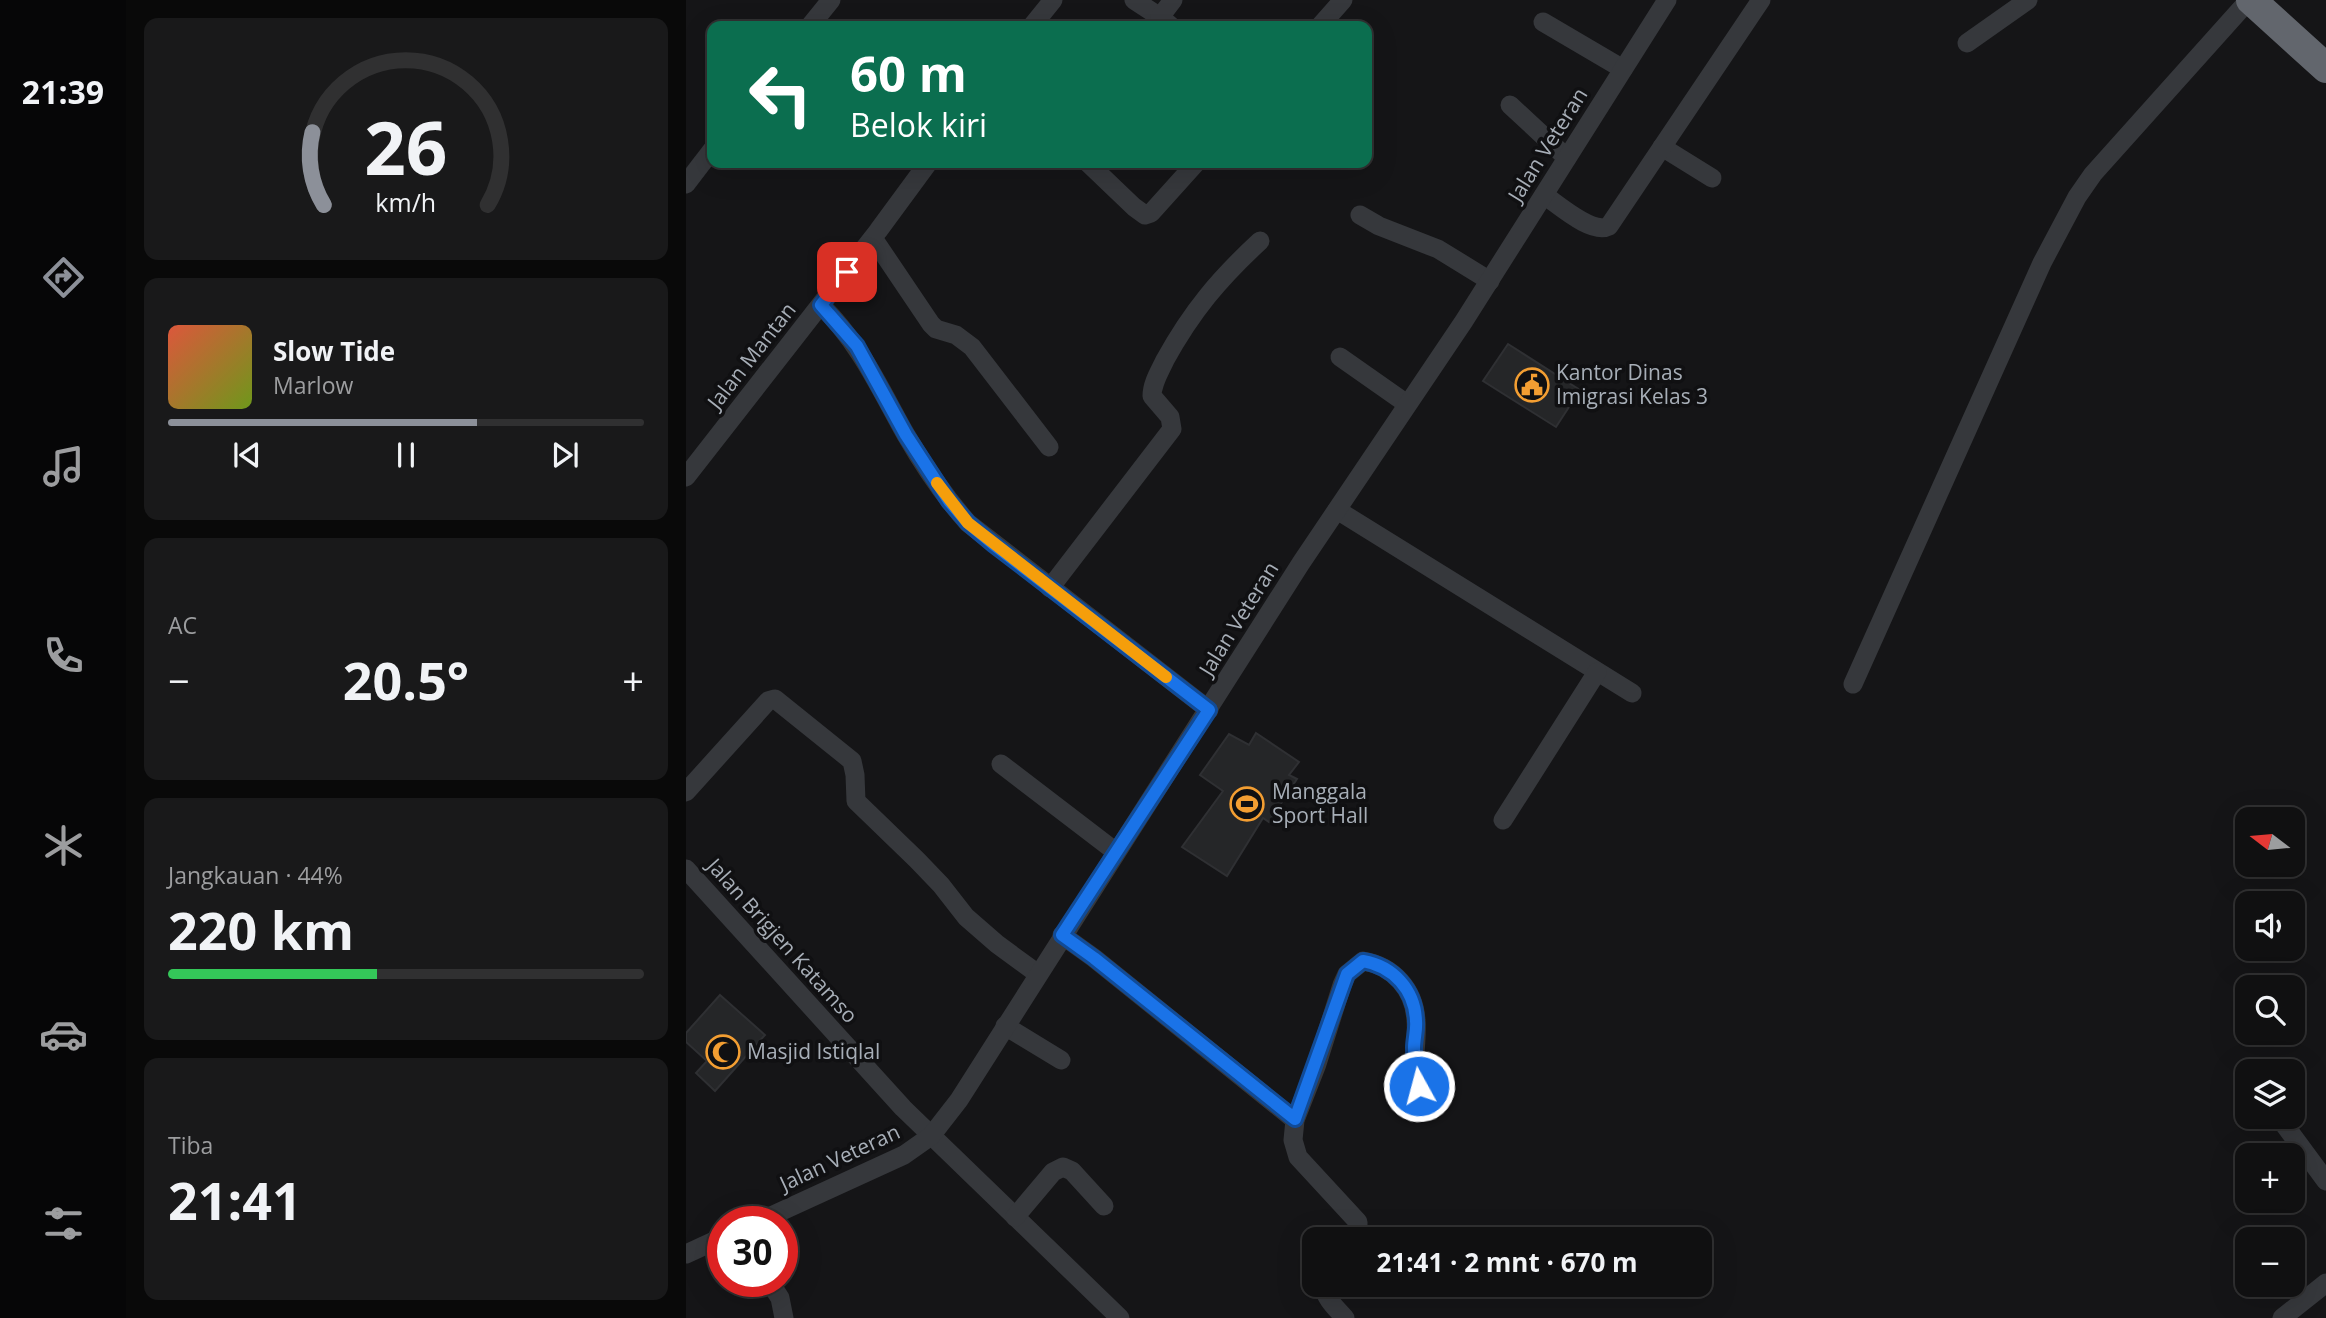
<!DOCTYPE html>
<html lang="id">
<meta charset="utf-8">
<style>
body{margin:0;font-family:"Open Sans",sans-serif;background:#19191a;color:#f1f3f6;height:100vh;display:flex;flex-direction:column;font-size:26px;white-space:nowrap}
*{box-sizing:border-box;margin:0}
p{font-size:23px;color:#9c9d9f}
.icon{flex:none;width:38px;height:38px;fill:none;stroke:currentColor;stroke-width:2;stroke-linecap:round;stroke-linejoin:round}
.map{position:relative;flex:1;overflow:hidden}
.details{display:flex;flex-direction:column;gap:18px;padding:18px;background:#090909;width:560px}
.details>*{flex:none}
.guide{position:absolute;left:21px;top:21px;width:665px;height:147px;border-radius:14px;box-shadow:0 7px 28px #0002,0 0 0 2px #303031;background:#0b6e4f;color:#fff;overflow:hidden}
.needle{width:46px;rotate:286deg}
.controls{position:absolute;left:1549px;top:807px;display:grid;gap:14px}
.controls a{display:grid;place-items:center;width:70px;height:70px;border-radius:14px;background:#101011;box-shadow:0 7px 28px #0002,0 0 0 2px #303031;font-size:35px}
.speed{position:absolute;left:21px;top:1206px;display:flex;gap:14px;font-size:35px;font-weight:700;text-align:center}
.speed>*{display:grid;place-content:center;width:91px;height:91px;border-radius:50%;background:#101011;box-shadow:0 7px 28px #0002,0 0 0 2px #303031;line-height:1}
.speed .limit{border:10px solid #d22;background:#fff;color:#111}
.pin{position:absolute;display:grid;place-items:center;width:60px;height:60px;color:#fff;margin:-30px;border-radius:14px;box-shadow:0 4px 10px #0006}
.me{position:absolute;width:77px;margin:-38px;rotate:353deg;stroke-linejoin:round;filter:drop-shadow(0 0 5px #0008)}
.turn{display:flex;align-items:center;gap:24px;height:147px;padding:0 28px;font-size:32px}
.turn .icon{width:91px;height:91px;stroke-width:2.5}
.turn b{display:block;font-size:49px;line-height:60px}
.big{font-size:52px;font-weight:700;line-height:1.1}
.details .widget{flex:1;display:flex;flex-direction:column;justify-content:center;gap:10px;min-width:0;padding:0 24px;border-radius:14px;background:#19191a}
.details .dial{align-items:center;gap:0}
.dial svg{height:182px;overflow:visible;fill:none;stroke:#303031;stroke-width:7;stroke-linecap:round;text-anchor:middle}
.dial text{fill:#f1f3f6;stroke:none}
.song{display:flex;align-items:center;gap:21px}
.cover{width:84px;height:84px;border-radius:10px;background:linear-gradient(135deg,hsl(10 70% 55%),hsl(80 70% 35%))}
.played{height:7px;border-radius:4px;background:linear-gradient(90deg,#8c9099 65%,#303031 65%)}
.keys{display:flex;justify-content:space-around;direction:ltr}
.heat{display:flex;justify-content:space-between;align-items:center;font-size:38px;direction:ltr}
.charge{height:10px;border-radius:5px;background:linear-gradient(90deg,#34c759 44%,#303031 0)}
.trip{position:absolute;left:616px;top:1227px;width:410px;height:70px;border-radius:14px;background:#101011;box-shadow:0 7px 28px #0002,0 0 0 2px #303031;font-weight:700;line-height:70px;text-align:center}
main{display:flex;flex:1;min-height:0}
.dock{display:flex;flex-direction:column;width:126px;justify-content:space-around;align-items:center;background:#060607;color:#9c9d9f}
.dock .icon{width:49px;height:49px}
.dock .current{color:#8c9099}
.dock b{font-size:32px;color:#f1f3f6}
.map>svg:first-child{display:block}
.building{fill:#252628;stroke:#2f3033;stroke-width:2}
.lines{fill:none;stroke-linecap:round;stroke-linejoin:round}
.minor{stroke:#36383c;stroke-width:19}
.highway{stroke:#62666d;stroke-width:30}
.route-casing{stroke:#114b97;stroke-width:18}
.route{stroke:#1a73e8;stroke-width:12}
.slow{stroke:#f59e0b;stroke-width:12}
.labels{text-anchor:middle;stroke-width:7;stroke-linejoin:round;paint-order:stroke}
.street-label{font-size:21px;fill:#a7aeb7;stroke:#101012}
.poi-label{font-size:21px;fill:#a7aeb7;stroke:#101012;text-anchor:start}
</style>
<main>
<nav class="dock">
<b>21:39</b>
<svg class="icon current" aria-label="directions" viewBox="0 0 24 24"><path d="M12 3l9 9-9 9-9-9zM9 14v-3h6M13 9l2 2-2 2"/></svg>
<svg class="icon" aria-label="music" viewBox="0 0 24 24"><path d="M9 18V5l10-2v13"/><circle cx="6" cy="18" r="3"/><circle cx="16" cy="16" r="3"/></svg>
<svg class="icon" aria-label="phone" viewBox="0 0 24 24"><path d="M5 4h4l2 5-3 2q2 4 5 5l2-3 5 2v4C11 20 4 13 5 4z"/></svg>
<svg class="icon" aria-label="climate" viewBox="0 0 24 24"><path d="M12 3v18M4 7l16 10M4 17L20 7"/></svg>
<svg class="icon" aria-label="car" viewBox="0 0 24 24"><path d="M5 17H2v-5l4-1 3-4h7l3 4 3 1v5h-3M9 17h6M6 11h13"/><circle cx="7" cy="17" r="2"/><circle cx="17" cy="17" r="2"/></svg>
<svg class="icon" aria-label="filters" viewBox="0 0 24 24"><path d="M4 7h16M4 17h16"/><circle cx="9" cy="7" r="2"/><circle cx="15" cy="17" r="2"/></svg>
</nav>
<section class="details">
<div class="widget dial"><svg viewBox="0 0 100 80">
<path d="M14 69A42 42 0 1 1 86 69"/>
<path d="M14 69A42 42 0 0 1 9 37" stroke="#8c9099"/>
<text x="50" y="56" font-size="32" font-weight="700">26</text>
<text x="50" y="72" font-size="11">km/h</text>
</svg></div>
<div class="widget">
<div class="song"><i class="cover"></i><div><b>Slow Tide</b><p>Marlow</p></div></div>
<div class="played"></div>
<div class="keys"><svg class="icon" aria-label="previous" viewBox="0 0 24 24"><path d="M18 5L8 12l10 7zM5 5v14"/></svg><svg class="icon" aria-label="pause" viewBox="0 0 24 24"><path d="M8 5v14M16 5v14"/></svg><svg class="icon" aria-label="next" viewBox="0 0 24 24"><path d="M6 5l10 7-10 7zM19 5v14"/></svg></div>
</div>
<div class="widget"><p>AC</p>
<div class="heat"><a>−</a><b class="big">20.5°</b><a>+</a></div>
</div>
<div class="widget"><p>Jangkauan · 44%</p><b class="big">220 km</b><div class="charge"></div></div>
<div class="widget"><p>Tiba</p><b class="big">21:41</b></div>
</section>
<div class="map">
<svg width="1640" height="1318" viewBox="0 0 1640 1318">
<rect width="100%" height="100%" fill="#151517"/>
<g class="building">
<polygon points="822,344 894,390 870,427 797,381"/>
<polygon points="570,733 613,762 603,775 611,779 583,822 577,818 541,876 496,847 537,791 514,775 543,734 563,745"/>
<polygon points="34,995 79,1035 29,1091 10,1073 21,1061 0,1042 0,1033"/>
</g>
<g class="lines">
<g class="minor">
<polyline points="448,0 474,17"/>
<polyline points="857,22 937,69"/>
<polyline points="124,26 145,0"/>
<polyline points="346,26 367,0"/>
<polyline points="485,26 474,17 487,0"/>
<polyline points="634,26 657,0"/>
<polyline points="1281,43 1342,0"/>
<polyline points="824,105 881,158"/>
<polyline points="976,147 1026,178"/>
<polyline points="402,163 448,207 459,215 465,213 510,163"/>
<polyline points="0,184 26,150"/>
<path d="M858,195C873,205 906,235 923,226L1075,0"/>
<polyline points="674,215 693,226 752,249 804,281"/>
<polyline points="187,238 245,324 250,329 270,335 286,347 363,447"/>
<path d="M135,305C175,345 193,387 220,435C238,466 258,496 282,523L523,710"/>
<polyline points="654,357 721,404"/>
<polyline points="0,477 192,231 242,163"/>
<polyline points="651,510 946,693"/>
<path d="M364,588L486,429L484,417L466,396C466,383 474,371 479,360C506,311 533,279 574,241"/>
<polyline points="1167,684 1356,263 1391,197 1407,174 1563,0"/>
<polyline points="315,764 430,852"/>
<polyline points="0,792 82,701 89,699 166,761 169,775 170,801 231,860 255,885 280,917 311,944 352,974"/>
<polyline points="817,820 911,672"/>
<polyline points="0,869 217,1108 434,1318"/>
<polyline points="376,935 408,958 609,1120"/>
<polyline points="319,1026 375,1060"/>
<polyline points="1592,1116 1640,1181"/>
<polyline points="329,1217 367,1172 377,1167 386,1171 418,1206"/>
<polyline points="72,1222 218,1155 245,1136 273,1100 615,563 778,321 981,0"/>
<path d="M667,1239L672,1233V1222L612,1157L607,1140L609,1120L631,1064L656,985L661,974L677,961C707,966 728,989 730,1020C732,1041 725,1063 732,1084C734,1090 742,1095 747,1099"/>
<polyline points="0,1254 37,1237"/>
<polyline points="83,1281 94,1298 98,1318"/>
<path d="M637,1284C639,1299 650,1308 659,1318"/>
<polyline points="1596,1318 1640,1283"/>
</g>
<polyline class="highway" points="1565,0 1640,68"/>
</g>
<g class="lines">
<defs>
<path id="route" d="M161,272L135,305L171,346L220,435L263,501L282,523L307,544L523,710L376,935L408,958L609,1119L661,974L677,961C707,966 729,990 730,1021C731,1030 728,1039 728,1048C728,1062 731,1073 733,1086"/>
</defs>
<use href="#route" class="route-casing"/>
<use href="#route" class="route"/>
<polyline class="slow" points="251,483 282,523 480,677"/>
</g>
<defs>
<symbol id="civic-ring" viewBox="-11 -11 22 22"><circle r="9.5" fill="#101012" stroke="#f39e32" stroke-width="1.5"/><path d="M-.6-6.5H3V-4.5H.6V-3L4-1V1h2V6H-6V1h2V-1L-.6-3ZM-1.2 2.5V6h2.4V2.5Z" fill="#f39e32"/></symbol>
<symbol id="stadium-ring" viewBox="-11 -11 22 22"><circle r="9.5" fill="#101012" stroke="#f39e32" stroke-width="1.5"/><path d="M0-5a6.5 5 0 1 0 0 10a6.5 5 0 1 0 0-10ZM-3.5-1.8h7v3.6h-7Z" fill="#f39e32"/></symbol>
<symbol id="mosque-ring" viewBox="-11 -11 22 22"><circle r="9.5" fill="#101012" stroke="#f39e32" stroke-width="1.5"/><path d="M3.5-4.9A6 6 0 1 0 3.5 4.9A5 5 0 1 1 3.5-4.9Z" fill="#f39e32"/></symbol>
</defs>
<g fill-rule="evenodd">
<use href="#civic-ring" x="827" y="366" width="38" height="38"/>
<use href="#stadium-ring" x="542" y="785" width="38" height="38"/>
<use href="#mosque-ring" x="18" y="1033" width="38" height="38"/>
</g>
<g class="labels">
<g class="street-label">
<text transform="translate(862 145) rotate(-58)" y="7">Jalan Veteran</text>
<text transform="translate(66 356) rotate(-52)" y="7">Jalan Mantan</text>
<text transform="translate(553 619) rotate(-58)" y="7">Jalan Veteran</text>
<text transform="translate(96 941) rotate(48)" y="7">Jalan Brigjen Katamso</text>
<text transform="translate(154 1158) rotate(-25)" y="7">Jalan Veteran</text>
</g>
<g class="poi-label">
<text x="870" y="380">Kantor Dinas<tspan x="870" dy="24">Imigrasi Kelas 3</tspan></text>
<text x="586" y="799">Manggala<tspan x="586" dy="24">Sport Hall</tspan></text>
<text x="61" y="1059">Masjid Istiqlal</text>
</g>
</g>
</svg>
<div class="controls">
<a><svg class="needle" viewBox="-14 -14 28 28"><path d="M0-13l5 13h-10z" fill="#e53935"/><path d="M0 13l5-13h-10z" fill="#9c9d9f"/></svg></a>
<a><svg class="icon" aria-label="sound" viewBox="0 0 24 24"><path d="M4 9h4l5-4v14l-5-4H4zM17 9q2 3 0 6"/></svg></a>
<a><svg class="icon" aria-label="search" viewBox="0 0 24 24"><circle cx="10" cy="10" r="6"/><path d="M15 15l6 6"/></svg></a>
<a><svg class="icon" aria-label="layers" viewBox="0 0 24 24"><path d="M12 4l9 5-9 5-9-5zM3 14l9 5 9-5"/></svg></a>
<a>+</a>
<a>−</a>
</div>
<div class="speed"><div class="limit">30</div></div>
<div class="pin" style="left:161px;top:272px;background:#d93025"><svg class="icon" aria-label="arrive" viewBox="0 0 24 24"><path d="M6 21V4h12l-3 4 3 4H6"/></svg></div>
<svg class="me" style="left:733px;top:1086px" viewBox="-20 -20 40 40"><circle r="17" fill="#1a73e8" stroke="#fff" stroke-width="3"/><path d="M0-11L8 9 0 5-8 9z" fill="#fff"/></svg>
<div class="trip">21:41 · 2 mnt · 670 m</div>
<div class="guide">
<div class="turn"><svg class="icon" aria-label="left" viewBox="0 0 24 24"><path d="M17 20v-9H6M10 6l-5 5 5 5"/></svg><div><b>60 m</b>Belok kiri</div></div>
</div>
</div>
</main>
